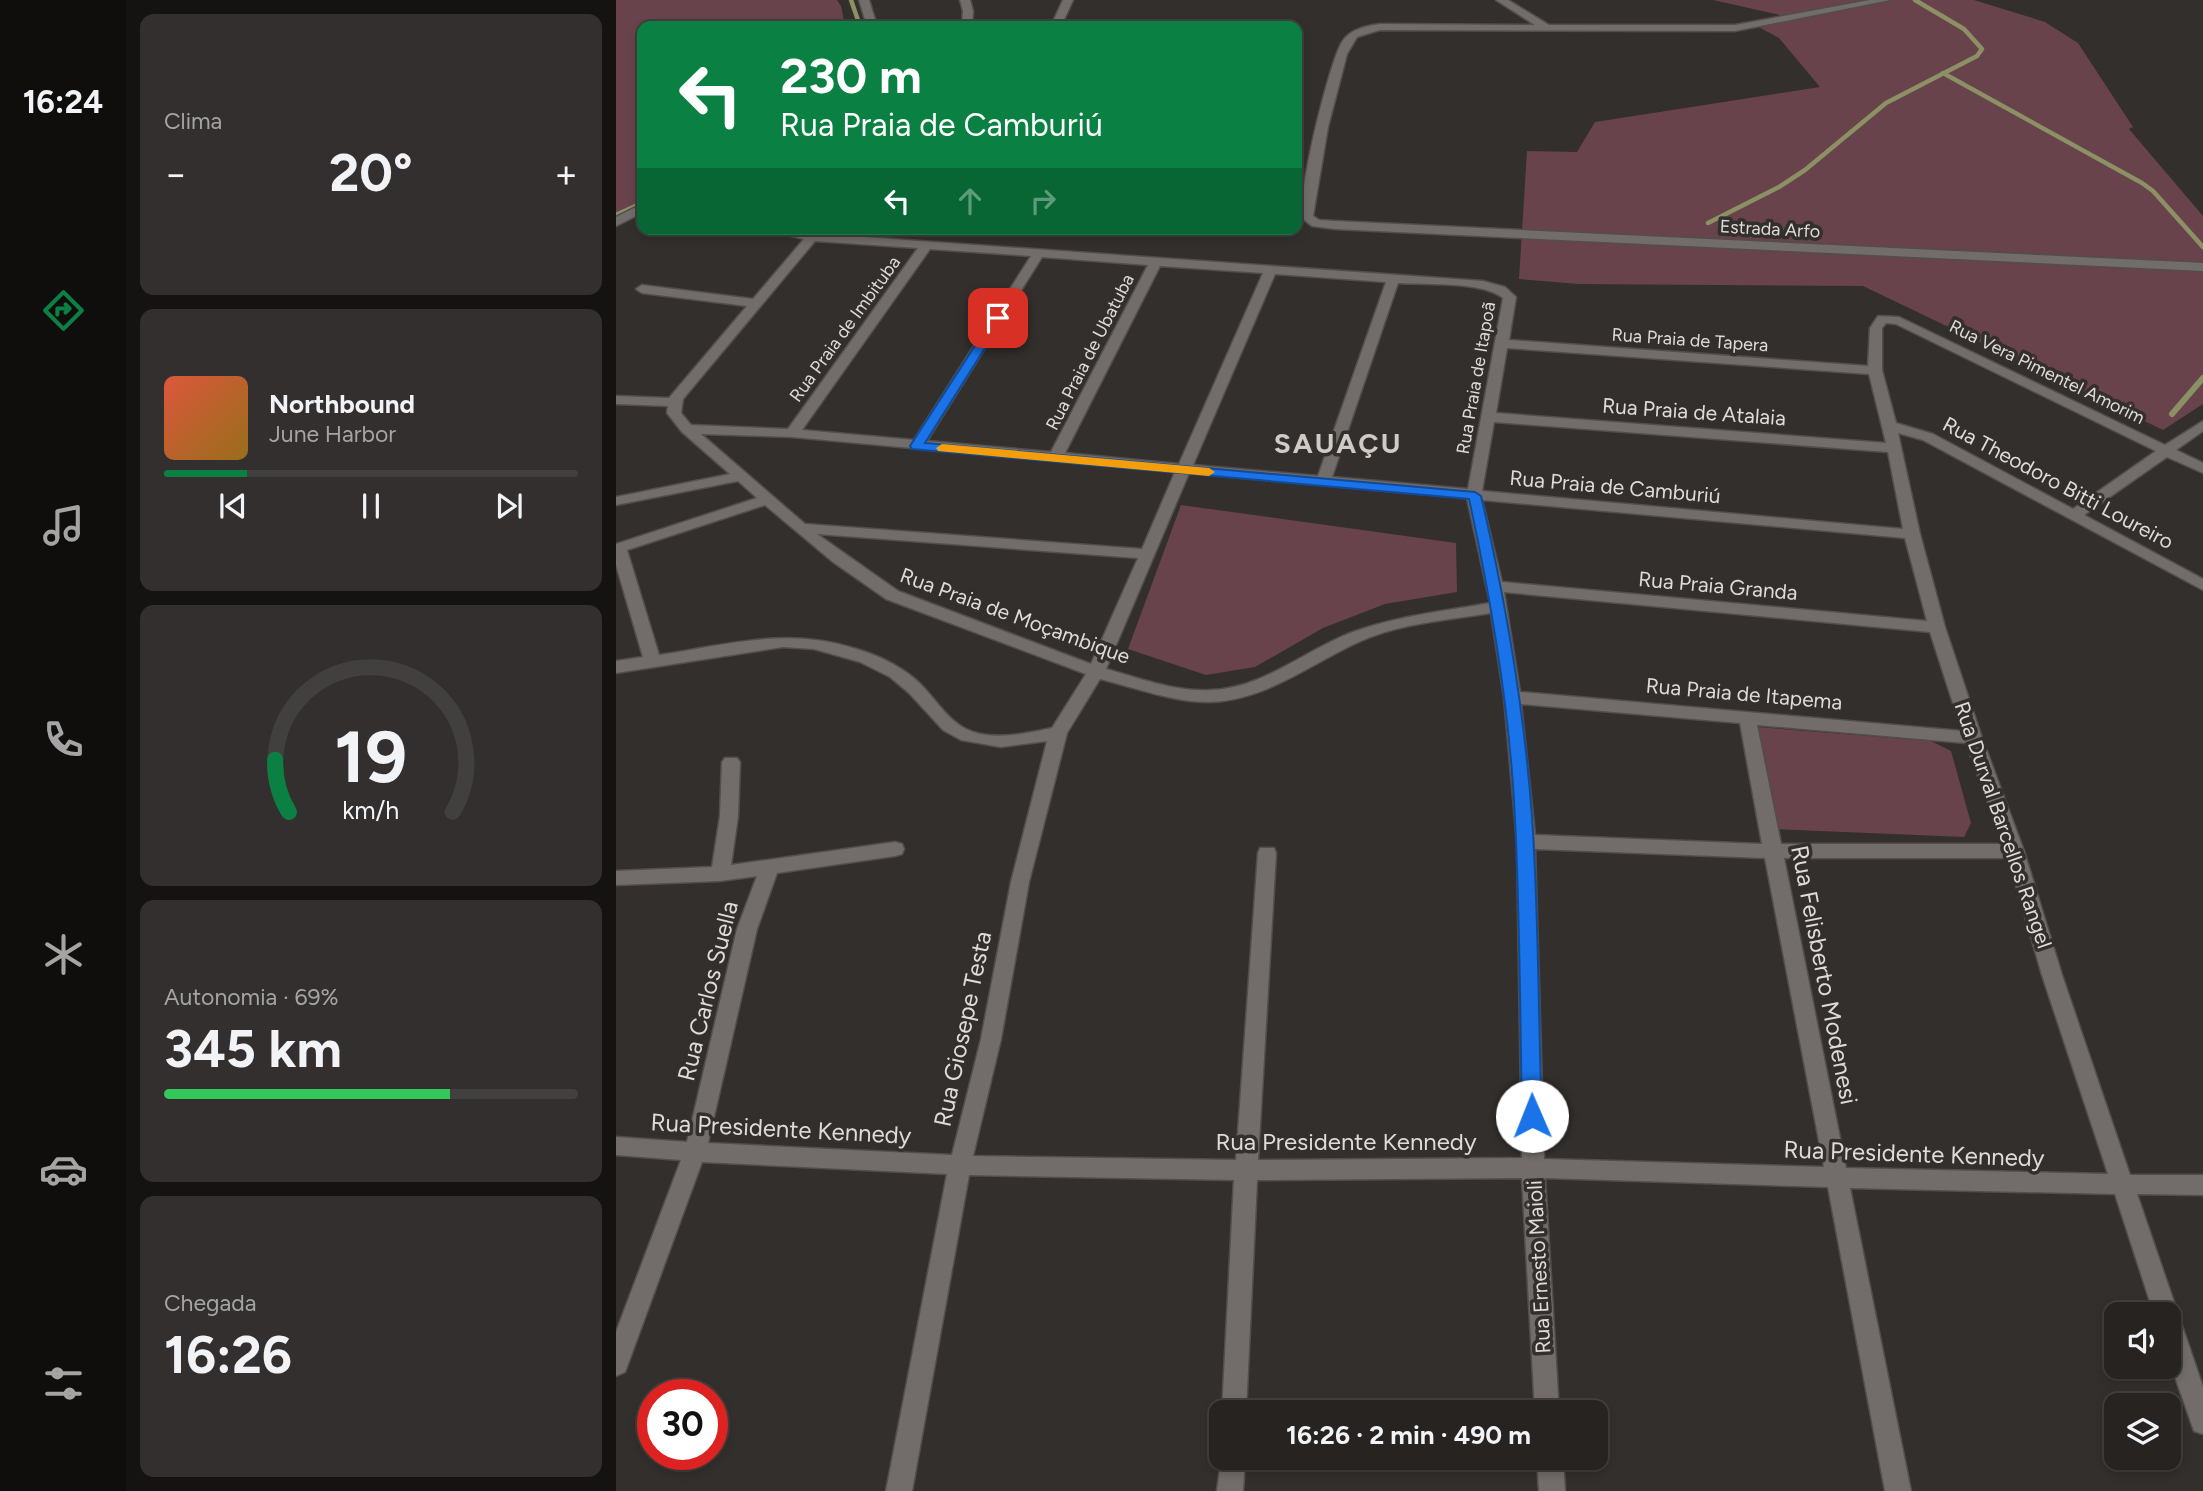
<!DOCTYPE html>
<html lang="pt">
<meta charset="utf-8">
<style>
body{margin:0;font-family:Figtree,sans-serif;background:#322f2e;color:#f1f3f6;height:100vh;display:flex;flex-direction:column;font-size:26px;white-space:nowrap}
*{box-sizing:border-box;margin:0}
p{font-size:23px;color:#a4a4a5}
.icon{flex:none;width:38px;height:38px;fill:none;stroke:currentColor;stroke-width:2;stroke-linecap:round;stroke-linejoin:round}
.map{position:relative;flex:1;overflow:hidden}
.drawer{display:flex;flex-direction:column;gap:14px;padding:14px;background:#151312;width:490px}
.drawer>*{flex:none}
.guide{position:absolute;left:21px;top:21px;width:665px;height:214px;border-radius:14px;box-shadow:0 4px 10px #0003,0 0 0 2px #42403f;background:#0b8043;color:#fff;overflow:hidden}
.buttons{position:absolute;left:1488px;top:1302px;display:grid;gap:14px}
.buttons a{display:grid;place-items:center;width:77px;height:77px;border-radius:14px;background:#262321;box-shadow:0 4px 10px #0003,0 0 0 2px #42403f;font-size:35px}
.speed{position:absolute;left:21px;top:1379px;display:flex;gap:14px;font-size:35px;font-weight:700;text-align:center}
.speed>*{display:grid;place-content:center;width:91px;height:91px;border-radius:50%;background:#262321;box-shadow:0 4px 10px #0003,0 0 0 2px #42403f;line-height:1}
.speed .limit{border:10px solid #d22;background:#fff;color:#111}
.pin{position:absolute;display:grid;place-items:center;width:60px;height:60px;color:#fff;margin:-30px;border-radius:14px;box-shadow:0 4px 10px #0006}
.me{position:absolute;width:77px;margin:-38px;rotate:359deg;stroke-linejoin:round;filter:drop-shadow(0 0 5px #0008)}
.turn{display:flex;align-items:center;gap:24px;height:147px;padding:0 28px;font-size:32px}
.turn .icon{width:91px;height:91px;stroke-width:2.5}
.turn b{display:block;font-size:49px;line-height:60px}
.lanes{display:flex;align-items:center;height:66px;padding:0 28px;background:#0003;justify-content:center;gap:35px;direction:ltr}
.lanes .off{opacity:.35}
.big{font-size:52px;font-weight:700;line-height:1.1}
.drawer .widget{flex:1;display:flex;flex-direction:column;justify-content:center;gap:10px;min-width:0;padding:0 24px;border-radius:14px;background:#322f2e}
.drawer .dial{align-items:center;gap:0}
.dial svg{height:182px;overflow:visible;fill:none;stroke:#42403f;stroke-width:7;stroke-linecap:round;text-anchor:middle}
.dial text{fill:#f1f3f6;stroke:none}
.song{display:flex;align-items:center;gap:21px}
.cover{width:84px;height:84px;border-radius:10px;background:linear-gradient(135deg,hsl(10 70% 55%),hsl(40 70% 35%))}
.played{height:7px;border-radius:4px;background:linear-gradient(90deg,#0b8043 20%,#42403f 20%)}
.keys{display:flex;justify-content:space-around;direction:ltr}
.heat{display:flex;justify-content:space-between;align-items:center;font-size:38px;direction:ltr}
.charge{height:10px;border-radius:5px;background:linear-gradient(90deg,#34c759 69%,#42403f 0)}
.trip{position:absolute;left:593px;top:1400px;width:399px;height:70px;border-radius:14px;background:#262321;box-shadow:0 4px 10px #0003,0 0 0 2px #42403f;font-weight:700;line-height:70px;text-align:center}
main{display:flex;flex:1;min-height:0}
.dock{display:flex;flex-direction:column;width:126px;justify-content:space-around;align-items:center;background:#0f0e0d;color:#a4a4a5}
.dock .icon{width:49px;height:49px}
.dock .current{color:#0b8043}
.dock b{font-size:32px;color:#f1f3f6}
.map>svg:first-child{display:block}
.green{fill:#68434b}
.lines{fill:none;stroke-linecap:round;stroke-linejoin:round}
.stream-far1{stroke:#8b9065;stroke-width:4.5}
.stream{stroke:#8b9065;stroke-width:6}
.minor-casing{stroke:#514e4b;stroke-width:3}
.minor{fill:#726d6a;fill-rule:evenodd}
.route{fill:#1a73e8;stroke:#114b97;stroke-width:2}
.slow{fill:#f59e0b}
.labels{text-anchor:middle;stroke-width:7;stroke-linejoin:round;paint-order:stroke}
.far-street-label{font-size:18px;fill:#dedcda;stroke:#332f2c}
.street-label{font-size:21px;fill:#dedcda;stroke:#332f2c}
.near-street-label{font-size:24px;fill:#dedcda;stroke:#332f2c}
.district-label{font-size:28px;font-weight:bold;letter-spacing:2px;fill:#d0cbc7;stroke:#332f2c}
</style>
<main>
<nav class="dock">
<b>16:24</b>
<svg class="icon current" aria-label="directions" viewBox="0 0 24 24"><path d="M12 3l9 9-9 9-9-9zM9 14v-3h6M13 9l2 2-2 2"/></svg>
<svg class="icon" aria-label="music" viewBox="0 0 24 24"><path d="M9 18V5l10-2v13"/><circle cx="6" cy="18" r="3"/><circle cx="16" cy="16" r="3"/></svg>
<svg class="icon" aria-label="phone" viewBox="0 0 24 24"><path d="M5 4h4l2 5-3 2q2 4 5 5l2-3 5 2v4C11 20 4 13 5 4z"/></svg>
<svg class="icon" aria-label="climate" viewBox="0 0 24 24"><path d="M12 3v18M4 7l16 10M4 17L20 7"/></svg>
<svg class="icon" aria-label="car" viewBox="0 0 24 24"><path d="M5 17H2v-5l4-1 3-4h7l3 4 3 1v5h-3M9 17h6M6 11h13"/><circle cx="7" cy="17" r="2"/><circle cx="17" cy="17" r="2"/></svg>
<svg class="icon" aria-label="filters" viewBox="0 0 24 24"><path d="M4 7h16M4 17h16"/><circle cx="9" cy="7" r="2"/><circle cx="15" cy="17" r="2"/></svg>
</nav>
<section class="drawer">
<div class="widget"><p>Clima</p>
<div class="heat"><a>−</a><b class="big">20°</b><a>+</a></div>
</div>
<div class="widget">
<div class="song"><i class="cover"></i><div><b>Northbound</b><p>June Harbor</p></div></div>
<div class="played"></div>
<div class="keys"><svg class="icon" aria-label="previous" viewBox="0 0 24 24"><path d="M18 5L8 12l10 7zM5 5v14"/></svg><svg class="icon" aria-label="pause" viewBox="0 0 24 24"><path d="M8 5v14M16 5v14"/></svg><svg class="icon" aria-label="next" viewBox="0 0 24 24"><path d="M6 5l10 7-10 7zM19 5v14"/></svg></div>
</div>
<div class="widget dial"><svg viewBox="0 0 100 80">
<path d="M14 69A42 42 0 1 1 86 69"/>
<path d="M14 69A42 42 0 0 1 8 46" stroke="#0b8043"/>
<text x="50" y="56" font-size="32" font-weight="700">19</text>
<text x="50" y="72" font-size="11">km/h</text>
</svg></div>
<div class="widget"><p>Autonomia · 69%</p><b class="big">345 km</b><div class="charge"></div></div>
<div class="widget"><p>Chegada</p><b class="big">16:26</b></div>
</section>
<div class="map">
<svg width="1587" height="1491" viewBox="0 0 1587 1491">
<rect width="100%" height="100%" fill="#332f2c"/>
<g class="green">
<polygon points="0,0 221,0 225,6 229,26 26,26 26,209 0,219"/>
<polygon points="1097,0 1358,0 1429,22 1462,43 1517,127 1513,129 1587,216 1587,404 1547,430 1247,286 963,284 903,279 911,151 961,152 979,122 1204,87 1163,38 1137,24 1168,16"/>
<polygon points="565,505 840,543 841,592 769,604 707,628 639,667 590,675 512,649"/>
<polygon points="1141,727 1315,741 1335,751 1355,823 1348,837 1157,829"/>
</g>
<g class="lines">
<g class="stream-far1">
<polyline points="235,0 244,26"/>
<polyline points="1327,73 1526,183 1537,191 1587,247"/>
<polyline points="0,215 26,203"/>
<polyline points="1092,223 1163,187 1189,170 1270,103 1361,56 1366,49 1348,29 1299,0"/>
</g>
<polyline class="stream" points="1556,414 1587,378"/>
<defs>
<g id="minor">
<polygon points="243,0 253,0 261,26 251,26"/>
<polygon points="344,0 354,0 357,11 356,26 346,26 347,11"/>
<polygon points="447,0 457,0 445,26 435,26"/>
<path d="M880,0H892L933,25H1119L1254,0H1274L1119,31L764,30L741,37L731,54L712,127L697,216L703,220L719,221L1587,263V271L719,229L696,226L687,219C680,198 713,63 726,42C734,29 750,26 764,24L919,25Z"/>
<polygon points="26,204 26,213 0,226 0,217"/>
<path d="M147,229L193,233L196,229H206L205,234L867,281L889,287L900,297L893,340L1252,366L1254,328L1262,316L1283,317L1549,445L1587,421V431L1560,450L1587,463V473L1551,457L1468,515L1587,579V590L1307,440L1282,433L1304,534L1329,627L1366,738L1408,851L1446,975L1514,1175H1587V1195L1521,1194L1587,1387V1434L1578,1431L1552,1357V1314H1538L1499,1194L1234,1188L1295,1491H1269L1212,1187L929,1178L943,1412H919L906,1178L641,1180L630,1412H606L618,1180L353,1175L296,1491H270L331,1174L86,1162L12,1364L9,1372L0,1376V1332L65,1160L0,1155V1137L71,1142L121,929L141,876L104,881L0,885V871L96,867L104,816L106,762L109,758H121L124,762L122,816L115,865L279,842L286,844L288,849L286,854L279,856L161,873L141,929L92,1143L336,1155L365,1039L395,882L431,741L385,747L345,740L327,730L293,693L274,677L244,662L198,649L167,647L0,673V661L27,657L0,565V544L141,498L122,481L0,505V497L114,474L66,432L51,413L52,406L0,404V396L53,398L131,306L26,293L20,289L26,285L137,299L188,239ZM199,241L302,248L172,429L75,425L65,413L67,399ZM314,249L415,256L298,440L186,430ZM426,257L532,265L435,452L311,441ZM544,266L647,273L563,464L449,453ZM659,274L770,282L702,476L577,465ZM782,283C810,285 866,281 887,298L852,489L716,477ZM1270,323L1280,324L1540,451L1457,509L1317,434L1280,423L1266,370V328ZM891,348L1253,374L1270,443L880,413ZM878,422L1272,452L1287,529L866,491ZM85,434L176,437L559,472L526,549L189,524ZM573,473L851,498L874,603C828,611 781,616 737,632C689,650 648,688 595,690C559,692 523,678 490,669ZM866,500L1289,538L1311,621L886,582ZM149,505L217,562L270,599L470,674L436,728C412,733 382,740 357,732C331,723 319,696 299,679C281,664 259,654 237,648C171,627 109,645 43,655L11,550ZM201,534L522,558L475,664L282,591ZM888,592L1314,632L1346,731L904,692ZM875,613L888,697L901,842L906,1158L642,1160L660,853L658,848H644L642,853L620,1160L357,1156L385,1039L413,882L451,733L484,679C520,688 557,702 593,702C650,701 695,663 745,641C786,623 832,620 875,613ZM905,704L1124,723L1146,844L919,835ZM1141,725L1350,743L1387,844H1165ZM919,849L1149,858L1208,1167L928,1159ZM1168,858H1392L1426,975L1492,1174L1230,1168Z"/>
<polygon points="606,1453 606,1458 629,1458 627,1491 601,1491"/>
<polygon points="921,1458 947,1458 949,1491 923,1491"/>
</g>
</defs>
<use href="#minor" class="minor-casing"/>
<use href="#minor" class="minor"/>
</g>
<path class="route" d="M382,314L388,318L309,443L859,492L865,496C890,602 908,708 916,817C923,916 922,1016 926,1116L923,1122L916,1124L909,1122L906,1116C904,1017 904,918 899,819C894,711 876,604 853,499L296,449L294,446L377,318Z"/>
<polygon class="slow" points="326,444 593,468 599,472 593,476 322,451 320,448"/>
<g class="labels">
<g class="far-street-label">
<text transform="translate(1154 229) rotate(3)" y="6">Estrada Arfo</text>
<text transform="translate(229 329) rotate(-54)" y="6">Rua Praia de Imbituba</text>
<text transform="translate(1074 340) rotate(4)" y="6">Rua Praia de Tapera</text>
<text transform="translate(474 352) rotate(-63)" y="6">Rua Praia de Ubatuba</text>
<text transform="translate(1431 372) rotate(26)" y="6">Rua Vera Pimentel Amorim</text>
<text transform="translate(860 378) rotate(-80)" y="6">Rua Praia de Itapoã</text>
</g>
<g class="street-label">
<text transform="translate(1078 412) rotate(4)" y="7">Rua Praia de Atalaia</text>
<text transform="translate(1442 483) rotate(28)" y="7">Rua Theodoro Bitti Loureiro</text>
<text transform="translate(999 487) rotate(5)" y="7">Rua Praia de Camburiú</text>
<text transform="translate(1102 586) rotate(5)" y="7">Rua Praia Granda</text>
<text transform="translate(399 616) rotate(20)" y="7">Rua Praia de Moçambique</text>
<text transform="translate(1128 694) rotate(5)" y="7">Rua Praia de Itapema</text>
<text transform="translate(1387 825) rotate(71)" y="7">Rua Durval Barcellos Rangel</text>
<text transform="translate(923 1267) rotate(-93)" y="7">Rua Ernesto Maioli</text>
</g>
<g class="near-street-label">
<text transform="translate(1208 975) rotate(79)" y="8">Rua Felisberto Modenesi</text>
<text transform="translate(92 991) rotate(-76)" y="8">Rua Carlos Suella</text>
<text transform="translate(347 1029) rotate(-78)" y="8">Rua Giosepe Testa</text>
<text transform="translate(165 1129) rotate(3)" y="8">Rua Presidente Kennedy</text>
<text x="730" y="1150">Rua Presidente Kennedy</text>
<text transform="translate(1298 1154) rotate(2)" y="8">Rua Presidente Kennedy</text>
</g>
<g class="district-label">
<text x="722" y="453">SAUAÇU</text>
</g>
</g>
</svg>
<div class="buttons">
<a><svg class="icon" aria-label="sound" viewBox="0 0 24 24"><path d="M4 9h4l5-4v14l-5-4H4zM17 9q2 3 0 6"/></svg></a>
<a><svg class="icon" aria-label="layers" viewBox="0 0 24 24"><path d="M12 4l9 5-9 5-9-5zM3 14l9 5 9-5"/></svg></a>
</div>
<div class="speed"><div class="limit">30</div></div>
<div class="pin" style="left:382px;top:318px;background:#d93025"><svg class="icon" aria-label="arrive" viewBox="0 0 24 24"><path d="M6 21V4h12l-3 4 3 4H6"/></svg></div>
<svg class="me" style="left:916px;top:1116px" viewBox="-20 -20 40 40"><circle r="19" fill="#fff"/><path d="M0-13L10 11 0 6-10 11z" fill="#1a73e8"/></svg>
<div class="trip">16:26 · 2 min · 490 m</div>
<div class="guide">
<div class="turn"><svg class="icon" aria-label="left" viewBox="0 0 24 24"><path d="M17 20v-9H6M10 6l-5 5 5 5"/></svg><div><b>230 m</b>Rua Praia de Camburiú</div></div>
<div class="lanes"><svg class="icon" aria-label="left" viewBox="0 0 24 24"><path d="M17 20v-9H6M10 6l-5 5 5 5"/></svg><svg class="icon off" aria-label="ahead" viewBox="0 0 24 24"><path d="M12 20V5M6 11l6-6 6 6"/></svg><svg class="icon off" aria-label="right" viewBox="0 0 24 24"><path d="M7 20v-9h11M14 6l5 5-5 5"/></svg></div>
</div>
</div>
</main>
